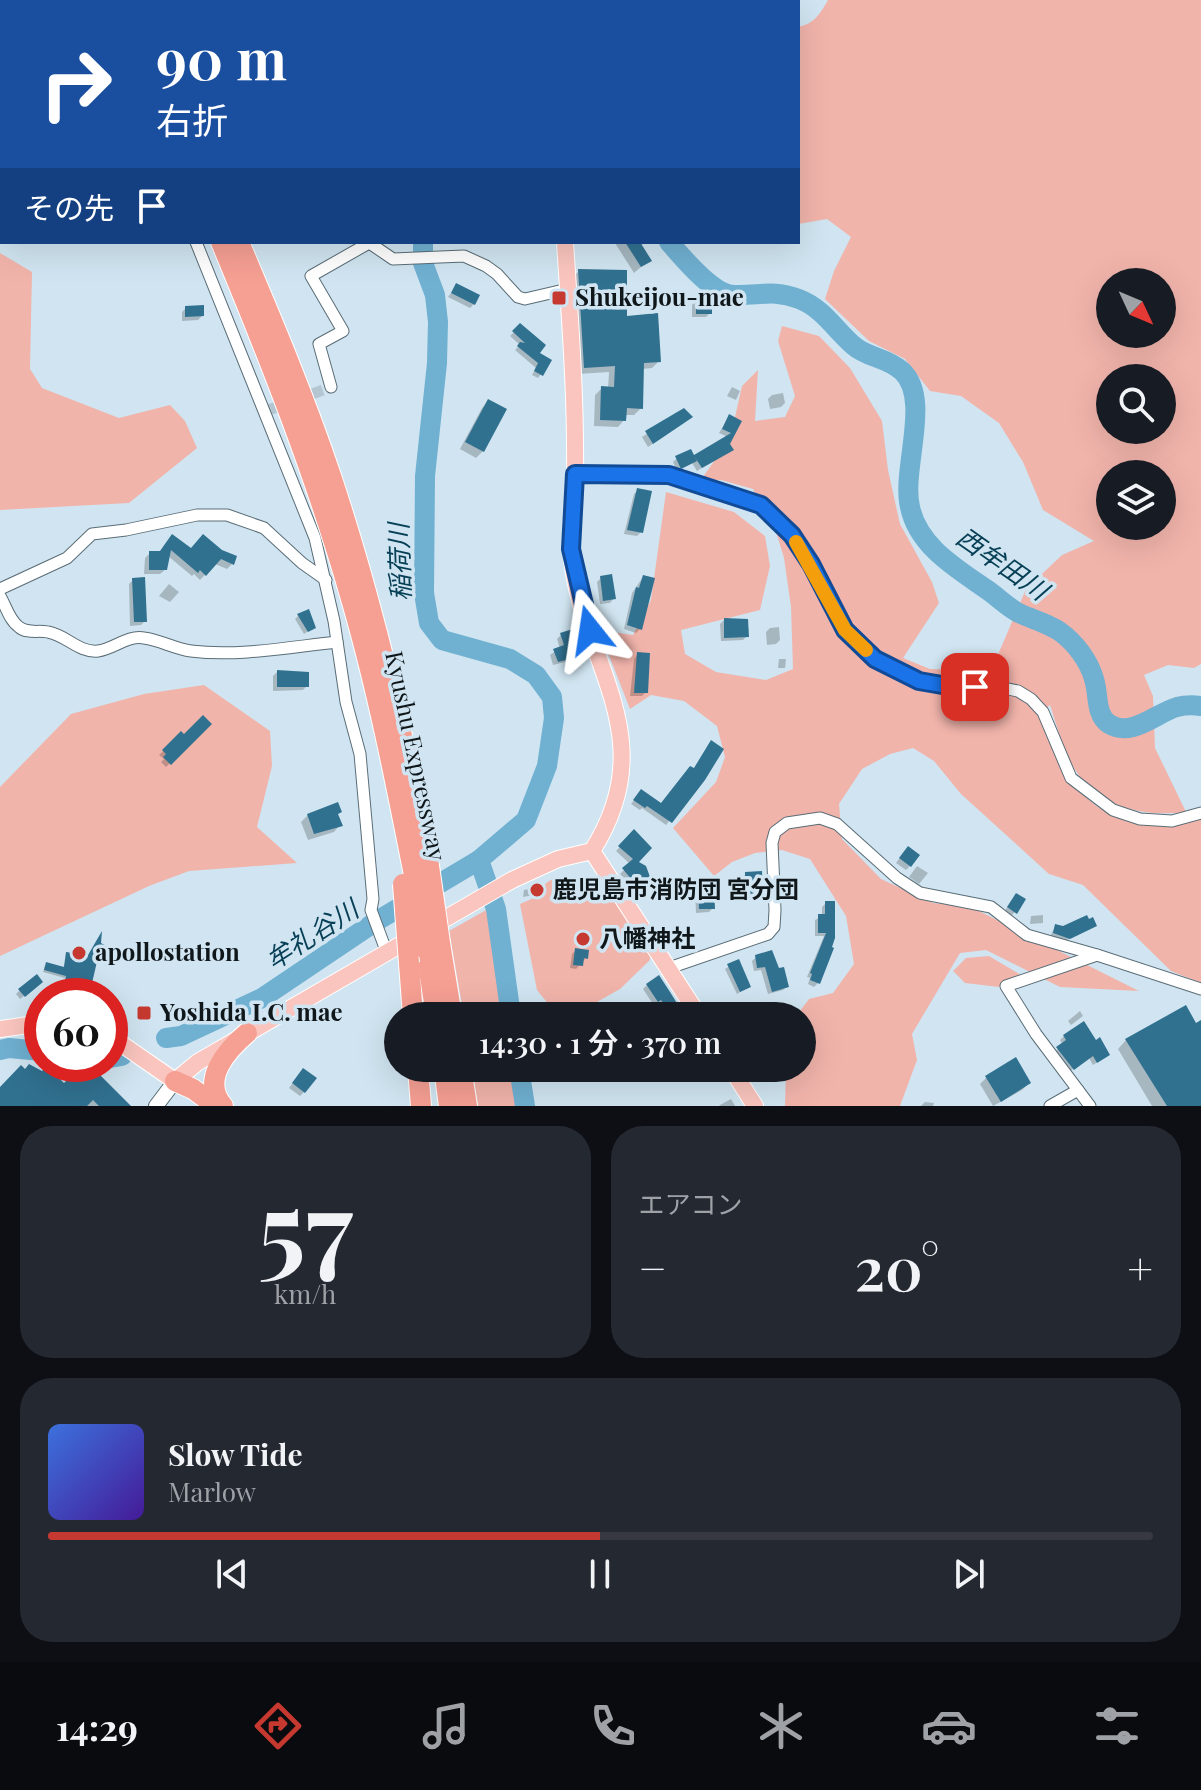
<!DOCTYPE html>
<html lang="ja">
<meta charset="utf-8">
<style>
body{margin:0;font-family:"Playfair Display","Noto Sans JP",serif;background:#242831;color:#f1f3f6;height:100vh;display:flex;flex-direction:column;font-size:30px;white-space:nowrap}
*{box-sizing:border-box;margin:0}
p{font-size:26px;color:#9ea1a6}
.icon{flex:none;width:44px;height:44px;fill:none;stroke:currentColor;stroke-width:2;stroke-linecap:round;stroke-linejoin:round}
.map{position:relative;height:1106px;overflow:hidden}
.side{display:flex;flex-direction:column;gap:20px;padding:20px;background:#0d0f14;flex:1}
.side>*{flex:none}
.top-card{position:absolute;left:0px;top:0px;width:800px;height:244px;box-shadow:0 8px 32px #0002;background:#1a4fa0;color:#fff;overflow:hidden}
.needle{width:52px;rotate:134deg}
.controls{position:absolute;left:1096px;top:268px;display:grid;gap:16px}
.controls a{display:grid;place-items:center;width:80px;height:80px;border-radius:50%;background:#171b24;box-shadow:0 8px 32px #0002;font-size:40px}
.speed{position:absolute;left:24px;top:978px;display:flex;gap:16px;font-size:40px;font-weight:700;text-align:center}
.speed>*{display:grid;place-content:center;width:104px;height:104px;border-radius:50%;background:#171b24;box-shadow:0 8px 32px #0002;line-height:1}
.speed .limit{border:12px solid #d22;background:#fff;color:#111}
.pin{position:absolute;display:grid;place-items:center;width:68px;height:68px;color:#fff;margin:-34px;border-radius:16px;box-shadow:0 4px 12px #0006}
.me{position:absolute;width:88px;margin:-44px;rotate:345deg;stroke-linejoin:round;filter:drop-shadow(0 0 6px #0008)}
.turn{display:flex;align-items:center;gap:28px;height:168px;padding:0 24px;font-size:36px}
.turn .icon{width:104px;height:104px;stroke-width:2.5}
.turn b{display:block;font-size:56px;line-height:68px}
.then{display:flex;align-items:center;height:76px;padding:0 24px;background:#0003;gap:16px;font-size:30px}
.big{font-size:60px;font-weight:600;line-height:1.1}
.side .card{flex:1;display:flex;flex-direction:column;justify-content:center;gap:12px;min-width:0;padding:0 28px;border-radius:32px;background:#242831}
.side .dial{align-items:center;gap:0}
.dial b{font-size:104px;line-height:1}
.song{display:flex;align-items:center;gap:24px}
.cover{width:96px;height:96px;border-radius:12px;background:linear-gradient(135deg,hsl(220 70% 55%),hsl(260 70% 35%))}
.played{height:8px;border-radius:4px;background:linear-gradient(90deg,#c63930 50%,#363941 50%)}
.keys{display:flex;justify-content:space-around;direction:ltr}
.heat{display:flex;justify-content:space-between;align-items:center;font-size:44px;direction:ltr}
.side .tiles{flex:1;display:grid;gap:20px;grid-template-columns:1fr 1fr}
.card:last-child{grid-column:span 2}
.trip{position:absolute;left:384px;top:1002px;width:432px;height:80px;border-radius:40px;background:#171b24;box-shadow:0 8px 32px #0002;font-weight:600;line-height:80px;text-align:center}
.tab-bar{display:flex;height:128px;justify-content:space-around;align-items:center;background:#090b0e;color:#9ea1a6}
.tab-bar .icon{width:56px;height:56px}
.tab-bar .on{color:#c63930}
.tab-bar b{font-size:36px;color:#f1f3f6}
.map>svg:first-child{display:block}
.green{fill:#f1b4ab;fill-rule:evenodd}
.shadow{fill:#0003}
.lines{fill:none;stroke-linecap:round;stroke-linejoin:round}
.river{stroke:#70b0d1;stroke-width:20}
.building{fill:#317190}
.minor-tunnel{stroke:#b3c6d1;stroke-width:11;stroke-dasharray:11 5.5;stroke-linecap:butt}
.minor-casing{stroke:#5a6d77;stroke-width:13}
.tertiary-casing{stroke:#5a6d77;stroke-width:16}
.primary-casing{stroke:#fff;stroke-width:18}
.motorway-casing{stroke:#fff;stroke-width:22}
.minor{stroke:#fff;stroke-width:11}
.tertiary{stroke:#fff;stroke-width:14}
.primary{stroke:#fac5be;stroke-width:16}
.motorway{stroke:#f69f93;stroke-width:20}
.motorway-bridge-casing{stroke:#fff;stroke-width:22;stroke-linecap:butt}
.motorway-bridge{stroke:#f69f93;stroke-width:20}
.route-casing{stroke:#114b97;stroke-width:20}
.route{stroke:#1a73e8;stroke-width:14}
.slow{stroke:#f59e0b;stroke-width:14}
.poi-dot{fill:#c63930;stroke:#d0e5f1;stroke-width:3}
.labels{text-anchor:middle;stroke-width:7;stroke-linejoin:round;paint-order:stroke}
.poi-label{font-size:24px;font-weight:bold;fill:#10171b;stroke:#d0e5f1;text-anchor:start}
.street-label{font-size:24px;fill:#10171b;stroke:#d0e5f1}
.water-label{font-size:26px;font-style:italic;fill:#063f56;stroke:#d0e5f1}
</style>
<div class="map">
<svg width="1201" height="1106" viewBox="0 0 1201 1106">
<rect width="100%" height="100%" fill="#d0e5f1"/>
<g class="green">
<path d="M828,0H1201V664L1194,668L1168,665L1144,675L1153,696L1155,748L1186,812C1139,818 1091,805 1069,759C1061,742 1056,723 1050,705L1040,714C1050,736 1058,762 1071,782C1076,789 1084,794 1089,800C1121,828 1162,830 1201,818V983L1171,971L1083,885L1049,874L961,794L934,761L913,748L890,754L862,769L839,804L842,839L881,879L933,903L971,907L1139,991L1060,987L986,950L960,953L912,1034L917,1060L900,1106H785L786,1068H802V1016H796L809,999L833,993L854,964L846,916L810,859L782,850L755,853L732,862L714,876L673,828L716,782L725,757L717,726L684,701L651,695L630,709L599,630L633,635L651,600L666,492L734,512L765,536L770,566L760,610L681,630L685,654L716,672L766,680L793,669L791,607L784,558L777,535L753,489L721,480L700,481L730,439L742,386L758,370L755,421L785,417L795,396L778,341L782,326L819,336L850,368L882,421L888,470L900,524L932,582L939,603L903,658L930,669L991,671L1026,589L1062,555L1094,541L1043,510L1023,462L999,423L961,396L930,391L905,359L869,341L825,299L834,271L851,237L827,219L798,224V27C814,24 820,14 828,0ZM1110,282H1162V334H1110ZM1110,378H1162V430H1110ZM1110,474H1162V526H1110Z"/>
<polygon points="0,253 32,272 30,369 42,388 119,418 170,405 185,421 197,448 129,503 0,510"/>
<polygon points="204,685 270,731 272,766 257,827 297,863 189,871 149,886 0,956 0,787 71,714 144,694"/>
<path d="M567,876L611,895L650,955V960L620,989L581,1011L553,1010L537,990L520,904L543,894C542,879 555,879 567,876Z"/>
<polygon points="488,909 504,1016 464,1016 449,931"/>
<polygon points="989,956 1021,975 999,987 965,983 953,971 966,958"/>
<polygon points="472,1068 514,1068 520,1106 478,1106"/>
</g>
<g class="shadow">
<polygon points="646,242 640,246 649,260 634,273 615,243"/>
<polygon points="579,271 625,318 659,361 652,368 642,369 641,408 634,415 625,415 624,420 618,427 594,426 595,395 602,388 608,389 609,372 578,374 572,278"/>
<polygon points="456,286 474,304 470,308 448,297"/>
<polygon points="697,300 710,313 706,317 692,317 692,305"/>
<polygon points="186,308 202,316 198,320 182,321 182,312"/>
<polygon points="520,326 537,354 541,374 538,378 532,375 536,368 515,350 520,345 510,336"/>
<polygon points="732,387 740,391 736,400 727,396"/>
<polygon points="783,393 785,403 781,407 770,409 768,399 772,395"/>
<polygon points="488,401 483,451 476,458 460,449 482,408"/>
<polygon points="684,410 686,421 648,447 642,437"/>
<polygon points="729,417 739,422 728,445 731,450 697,471 692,463 677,471 673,462 677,458 693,458 728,437 719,433"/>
<polygon points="638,490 641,532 637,536 624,534 634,494"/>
<polygon points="203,537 232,564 227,569 215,564 200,580 194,574 192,576 168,556 166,569 160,574 144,574 145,558 150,553 160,553 168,542 191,550"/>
<polygon points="643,577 640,629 636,633 624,629 632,593"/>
<polygon points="601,578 614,598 610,603 600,604 597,582"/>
<polygon points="133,580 145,621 141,625 130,626 129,584"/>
<polygon points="169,584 179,592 170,602 159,596"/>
<polygon points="298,616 314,627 304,634 295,619"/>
<polygon points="724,620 747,636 743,640 721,641 720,624"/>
<polygon points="779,627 780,640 776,644 767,645 766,632 770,628"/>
<polygon points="561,635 583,655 578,659 553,665 550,655 560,648 557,639"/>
<polygon points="638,654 646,692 642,696 630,696 634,659"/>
<polygon points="779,659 786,659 785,668 778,668"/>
<polygon points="277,672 307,686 303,690 273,691 273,676"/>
<polygon points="209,724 166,767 161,762 164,759 159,755 181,734 184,737"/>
<polygon points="703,779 666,825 642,808 640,810 631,804 638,795 661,806"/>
<polygon points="308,815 336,815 340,825 334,832 308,840 301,822"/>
<polygon points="634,832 636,863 647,877 637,886 631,879 627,882 620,874 630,864 616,851"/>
<polygon points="904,852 910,866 906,870 896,863"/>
<polygon points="917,866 928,873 919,884 909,877"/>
<polygon points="746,874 761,892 757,897 742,897 742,878"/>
<polygon points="699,885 713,908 709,912 696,913 695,889"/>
<polygon points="538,887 538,894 523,897 524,890"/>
<polygon points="1012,900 1015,912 1011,916 1004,912"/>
<polygon points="826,903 829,948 818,983 814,987 808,984 810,978 807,977 824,936 815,936 815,920 822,916 822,907"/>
<polygon points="1043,915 1043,923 1030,924 1031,916"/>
<polygon points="1055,926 1095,926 1065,941 1050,937"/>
<polygon points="99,944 110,959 108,960 97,954 87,996 63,996 65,978 43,972 45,966 47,964 63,969 67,955 88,957"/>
<polygon points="576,950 586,958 576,969 570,968 572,954"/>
<polygon points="756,957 787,986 783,990 768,994 761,970 754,971 752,961"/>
<polygon points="738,961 748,987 737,994 725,969"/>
<polygon points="647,985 682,1016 665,1016 657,1002 653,1004 643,989"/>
<polygon points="37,986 20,999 16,994 20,990"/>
<polygon points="1080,1011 1083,1016 1071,1025 1068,1021"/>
<polygon points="1201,1022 1201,1106 1152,1106 1118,1049 1126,1040"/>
<polygon points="1064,1036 1108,1055 1093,1065 1089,1058 1069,1072 1054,1052 1063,1045 1060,1040"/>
<polygon points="86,1064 126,1106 0,1106 0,1089 64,1085"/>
<polygon points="760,1068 783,1068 784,1072 780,1076 766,1079 764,1069"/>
<polygon points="299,1074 304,1092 300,1096 289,1088"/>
<polygon points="986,1078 1029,1083 1022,1090 993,1106 980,1084"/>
<polygon points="731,1099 735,1106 719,1106 720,1105"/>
<polygon points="925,1102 934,1103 933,1106 921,1106"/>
</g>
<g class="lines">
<g class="river">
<polyline points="414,0 414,2"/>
<path d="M669,242C682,257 713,295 734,295C759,296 773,289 799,299C823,308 836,331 854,346C868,358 886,357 902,371C932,399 901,469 910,507C918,546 956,568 986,589C997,596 1009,609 1021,614C1032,619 1047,623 1059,631C1075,642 1089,661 1094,679C1099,694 1095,715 1109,724C1132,738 1156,713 1177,707C1185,705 1193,705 1201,706"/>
<polyline points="479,860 496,909 511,1016"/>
<polyline points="166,1038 181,1036 262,998 375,922 479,860 526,820 547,766 554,718 552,697 536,675 510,659 442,640 429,623 424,593 425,476 437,363 438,322 435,295 423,263 423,242"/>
<polyline points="0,1050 9,1048 42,1051"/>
<polyline points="110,1058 122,1056"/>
<polyline points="519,1068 525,1106"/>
</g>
</g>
<g class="building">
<polygon points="625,242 640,242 652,261 641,267"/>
<polygon points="578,269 627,270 627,316 658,313 661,362 644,363 643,409 627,408 626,421 600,420 601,386 614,387 615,366 584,368"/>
<polygon points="456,283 480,295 475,305 451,293"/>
<rect x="696" y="298" width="16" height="16"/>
<polygon points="204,305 204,316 185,317 185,306"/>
<polygon points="520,323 546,345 540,353 552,360 543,376 534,371 538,363 517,346 520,342 525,343 512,331"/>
<polygon points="488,399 507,409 484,452 465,442"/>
<polygon points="684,408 693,417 653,444 645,431"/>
<polygon points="729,414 742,421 730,444 734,450 702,468 694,456 697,461 681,469 675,456 691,449 694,455 731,433 722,429"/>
<polygon points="637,488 652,491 643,533 627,530"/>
<polygon points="172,534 191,548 203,534 222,550 237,556 234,565 221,559 206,576 200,570 198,573 171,550 167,570 149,570 149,551 160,551"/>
<polygon points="612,574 616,599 603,601 600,576"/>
<polygon points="643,575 655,578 642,630 627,625 636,587 639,588"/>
<polygon points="145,577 147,622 134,622 132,578"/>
<polygon points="309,609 316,628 308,632 297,614"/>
<polygon points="724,618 748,619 749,637 724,638"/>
<polygon points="576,628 585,655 558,662 553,649 564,645 560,633"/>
<polygon points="637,652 650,653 648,693 634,693"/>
<polygon points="277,670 309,672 309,687 277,687"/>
<polygon points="203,715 212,724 171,765 163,757 166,754 162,750 181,731 184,734"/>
<polygon points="711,740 724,749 705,780 672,823 647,806 645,808 633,800 641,789 661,803 690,766 694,768"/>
<polygon points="338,802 342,812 338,814 343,826 314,834 307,814"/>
<polygon points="634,829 652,848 639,862 646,866 650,877 642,884 636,877 632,880 622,868 633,859 618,846"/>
<polygon points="908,846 920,855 911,867 899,858"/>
<polygon points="762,871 763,893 745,894 745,872"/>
<polygon points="714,882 715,909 699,909 698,883"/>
<polygon points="1016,893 1026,899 1017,914 1007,907"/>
<polygon points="825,901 835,901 835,938 832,947 834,948 820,984 810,980 812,974 810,973 826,933 818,933 818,914 825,914"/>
<polygon points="1087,915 1089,919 1093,917 1097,926 1070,939 1053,933 1055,924 1063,926"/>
<polygon points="102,931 101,943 117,952 112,960 99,953 89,996 64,996 66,976 44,970 46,962 64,967 66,952 88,955"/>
<polygon points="575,948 589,950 588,959 584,958 583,966 573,965"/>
<polygon points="772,950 779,968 784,967 789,987 772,992 765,967 757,968 755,955"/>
<polygon points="739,959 751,987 740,992 727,964"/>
<polygon points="37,974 43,982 25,997 18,989"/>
<polygon points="659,975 670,992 685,1016 671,1016 661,1000 658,1002 646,984"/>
<polygon points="1186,1005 1196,1023 1201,1020 1201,1106 1167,1106 1125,1039"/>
<polygon points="1084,1021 1096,1040 1100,1037 1110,1055 1097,1063 1093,1056 1074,1070 1056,1047 1066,1040 1063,1035"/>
<polygon points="1016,1057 1031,1083 1001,1102 985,1076"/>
<polygon points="29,1064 42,1071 47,1066 64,1083 83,1064 89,1064 131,1106 99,1106 93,1100 87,1106 0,1106 0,1087 21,1065 25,1069"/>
<polygon points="303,1068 317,1078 305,1093 292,1083"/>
</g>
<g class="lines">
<polyline class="minor-tunnel" points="266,411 331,387"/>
<defs>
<g id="minor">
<polyline points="93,0 94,2"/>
<polyline points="343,0 345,2"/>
<polyline points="0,160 2,158"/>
<polyline points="196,242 315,538 334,621 346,702 360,754 373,899 371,910 387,953"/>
<polyline points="368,242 393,259 464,256 486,266 497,274 518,297 525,299 568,289"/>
<polyline points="331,387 319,344 343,331 311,276 369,243"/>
<polyline points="575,474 669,475 761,505 792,535 811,564 845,630 875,659 919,681 948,686 1003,688 1018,691 1031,699 1043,712 1071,778 1113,810 1140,819 1172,821 1201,813"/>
<polyline points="0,589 67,558 92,534 126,530 197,515 227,515 264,528 302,563 326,580"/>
<path d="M0,596C6,606 9,620 19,627C27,634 38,630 48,632C66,635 79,653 98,651C114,649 127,635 144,638C160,640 175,649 191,651C238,657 290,647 337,642"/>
<polyline points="669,968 768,934 774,927 775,910 772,843 775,832 787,823 820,818 837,824 897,878 920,893 991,907 1027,935 1097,955 1201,989"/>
<polyline points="1050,1106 1078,1090"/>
<polyline points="1090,1106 1036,1034 1006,986 1097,955"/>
</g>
<polyline id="tertiary" points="156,1106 175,1081"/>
<g id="primary">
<polyline points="537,0 538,2"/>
<path d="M565,242C570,319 576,397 575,474C575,498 570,522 571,547C577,660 667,733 592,851"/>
<polyline points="592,851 699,1016"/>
<polyline points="0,1029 42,1023"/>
<polyline points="110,1036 175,1081 198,1062 512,880 558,859 592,851"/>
<polyline points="731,1068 755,1106"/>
</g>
<g id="motorway">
<polyline points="112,0 113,2"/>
<polyline points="131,0 132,2"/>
<path d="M221,242C270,360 317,479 352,602C378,692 396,784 414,875"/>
<path d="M239,242C272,320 305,398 332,479C374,606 404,735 429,866"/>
<polyline points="440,943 452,1016"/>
<polyline points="426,950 436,1016"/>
<polyline points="409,963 413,1016"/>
<polyline points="418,1068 421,1106"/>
<polyline points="444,1068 449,1106"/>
<polyline points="461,1068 467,1106"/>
<polyline points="175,1081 193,1089 216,1106"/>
<path d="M223,1106C200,1080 227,1050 247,1033"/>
</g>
</defs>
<use href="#minor" class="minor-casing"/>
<use href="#tertiary" class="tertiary-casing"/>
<use href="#primary" class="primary-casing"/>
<use href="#motorway" class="motorway-casing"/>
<use href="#minor" class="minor"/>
<use href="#tertiary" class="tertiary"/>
<use href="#primary" class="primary"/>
<use href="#motorway" class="motorway"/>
<defs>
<g id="motorway-bridge">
<polyline points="429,866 440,943"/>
<polyline points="414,875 426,950"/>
<polyline points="403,884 409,963"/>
</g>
</defs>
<use href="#motorway-bridge" class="motorway-bridge-casing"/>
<use href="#motorway-bridge" class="motorway-bridge"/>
</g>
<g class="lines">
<defs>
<polyline id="route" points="590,630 571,549 575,474 669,475 761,505 792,535 811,564 845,630 875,659 919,681 948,686 975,687"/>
</defs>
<use href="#route" class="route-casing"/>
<use href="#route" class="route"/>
<polyline class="slow" points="796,542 845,630 866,650"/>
</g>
<g class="poi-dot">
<rect x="551" y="290" width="16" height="16" rx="4"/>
<circle cx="537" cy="890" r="8"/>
<circle cx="583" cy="939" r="8"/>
<circle cx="79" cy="953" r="8"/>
<rect x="136" y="1005" width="16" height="16" rx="4"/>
</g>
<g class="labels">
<g class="poi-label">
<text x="575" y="306">Shukeijou-mae</text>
<text x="553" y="898">鹿児島市消防団 宮分団</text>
<text x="599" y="947">八幡神社</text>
<text x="95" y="961">apollostation</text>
<text x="160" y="1021">Yoshida I.C. mae</text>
</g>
<g class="street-label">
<text transform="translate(415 756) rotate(78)" y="8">Kyushu Expressway</text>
</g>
<g class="water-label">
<text transform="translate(400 562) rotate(-92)" y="9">稲荷川</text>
<text transform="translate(1002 564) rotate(35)" y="9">西牟田川</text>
<text transform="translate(312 935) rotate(-33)" y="9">牟礼谷川</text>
</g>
</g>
</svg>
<div class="controls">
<a><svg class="needle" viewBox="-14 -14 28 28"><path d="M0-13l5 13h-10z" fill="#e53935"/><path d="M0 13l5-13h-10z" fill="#9ea1a6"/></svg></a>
<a><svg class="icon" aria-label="search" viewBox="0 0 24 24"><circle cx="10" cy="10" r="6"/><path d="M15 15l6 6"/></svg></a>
<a><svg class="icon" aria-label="layers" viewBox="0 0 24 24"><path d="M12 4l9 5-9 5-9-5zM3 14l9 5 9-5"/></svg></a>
</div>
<div class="speed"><div class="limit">60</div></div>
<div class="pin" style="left:975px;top:687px;background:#d93025"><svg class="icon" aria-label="arrive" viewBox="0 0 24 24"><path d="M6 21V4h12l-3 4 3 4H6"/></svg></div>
<svg class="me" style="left:590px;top:630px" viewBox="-20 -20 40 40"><path d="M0-17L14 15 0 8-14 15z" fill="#1a73e8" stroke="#fff" stroke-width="4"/></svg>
<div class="trip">14:30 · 1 分 · 370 m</div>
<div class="top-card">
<div class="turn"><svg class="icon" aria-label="right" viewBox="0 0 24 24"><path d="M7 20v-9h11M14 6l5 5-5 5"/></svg><div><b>90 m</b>右折</div></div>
<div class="then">その先<svg class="icon" aria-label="arrive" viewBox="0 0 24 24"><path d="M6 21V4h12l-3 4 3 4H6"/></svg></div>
</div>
</div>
<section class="side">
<div class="tiles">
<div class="card dial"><b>57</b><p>km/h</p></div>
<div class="card"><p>エアコン</p>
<div class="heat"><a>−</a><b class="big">20°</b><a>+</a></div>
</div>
<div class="card">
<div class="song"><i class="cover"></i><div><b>Slow Tide</b><p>Marlow</p></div></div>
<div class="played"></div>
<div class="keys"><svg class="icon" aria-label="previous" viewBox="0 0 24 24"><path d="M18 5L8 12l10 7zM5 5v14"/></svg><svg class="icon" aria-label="pause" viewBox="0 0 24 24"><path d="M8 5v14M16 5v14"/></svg><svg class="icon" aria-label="next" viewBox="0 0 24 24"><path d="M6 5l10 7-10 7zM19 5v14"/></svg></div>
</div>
</div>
</section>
<nav class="tab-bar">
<b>14:29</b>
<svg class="icon on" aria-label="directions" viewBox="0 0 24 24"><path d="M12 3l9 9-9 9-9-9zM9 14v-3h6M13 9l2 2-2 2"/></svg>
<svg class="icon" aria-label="music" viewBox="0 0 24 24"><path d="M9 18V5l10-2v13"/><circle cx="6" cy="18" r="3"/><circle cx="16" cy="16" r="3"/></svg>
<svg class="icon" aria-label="phone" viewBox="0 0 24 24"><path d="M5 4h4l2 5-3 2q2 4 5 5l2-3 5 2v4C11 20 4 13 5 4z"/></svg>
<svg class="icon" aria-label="climate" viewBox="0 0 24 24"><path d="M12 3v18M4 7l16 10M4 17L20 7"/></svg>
<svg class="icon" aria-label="car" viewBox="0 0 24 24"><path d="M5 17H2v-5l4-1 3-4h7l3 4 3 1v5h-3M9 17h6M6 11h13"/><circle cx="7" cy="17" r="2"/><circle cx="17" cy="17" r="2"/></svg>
<svg class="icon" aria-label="filters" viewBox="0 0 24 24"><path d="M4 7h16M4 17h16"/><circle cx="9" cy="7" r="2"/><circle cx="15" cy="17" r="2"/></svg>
</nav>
